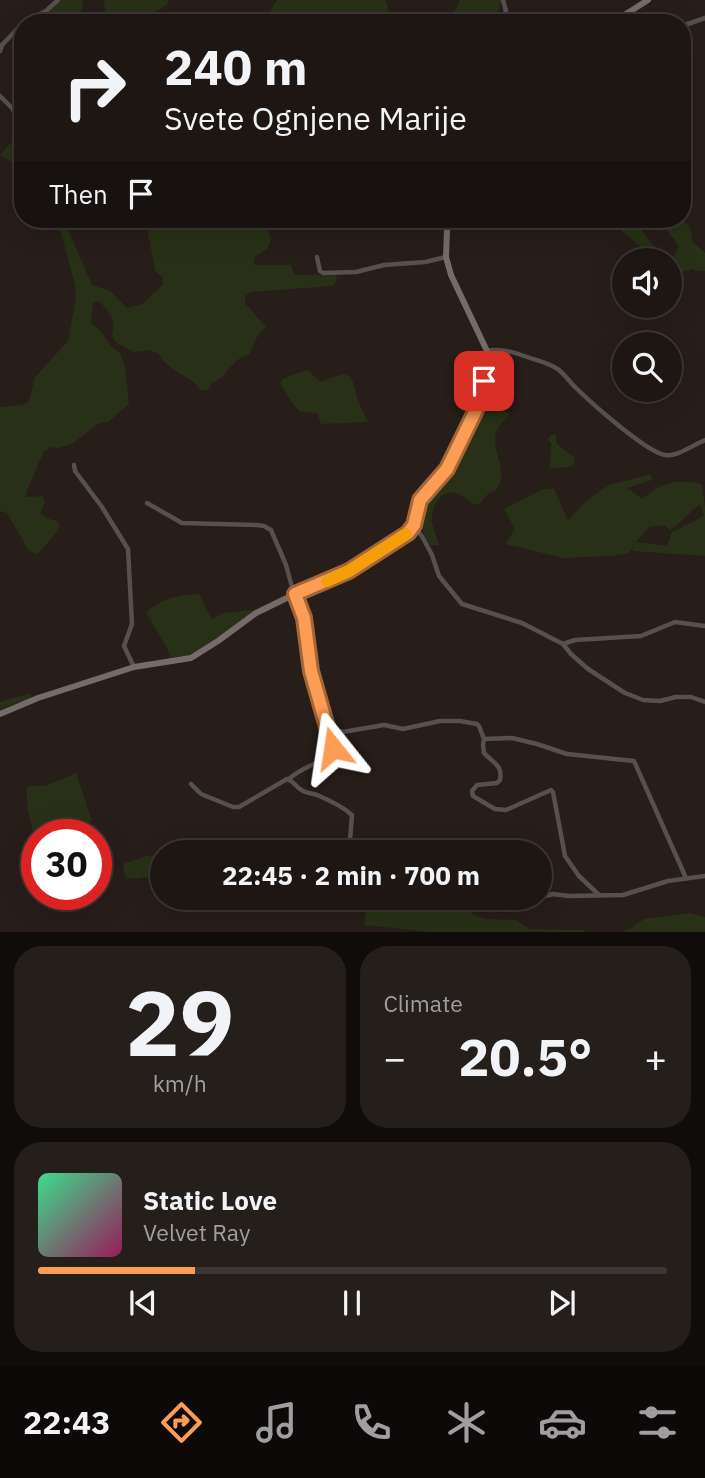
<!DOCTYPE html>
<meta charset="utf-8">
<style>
body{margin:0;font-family:"IBM Plex Sans",sans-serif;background:#251f1c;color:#f1f3f6;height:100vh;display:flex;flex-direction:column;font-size:26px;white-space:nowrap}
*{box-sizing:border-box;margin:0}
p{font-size:23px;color:#a09fa0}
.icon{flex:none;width:38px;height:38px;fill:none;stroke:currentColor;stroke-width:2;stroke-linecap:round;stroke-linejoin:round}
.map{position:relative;height:932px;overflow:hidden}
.sheet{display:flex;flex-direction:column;gap:14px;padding:14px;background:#100c0a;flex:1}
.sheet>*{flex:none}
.banner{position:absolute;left:14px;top:14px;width:677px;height:214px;border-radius:28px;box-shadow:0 7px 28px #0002,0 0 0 2px #3b3533;background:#1d1613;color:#f1f3f6;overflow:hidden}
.fabs{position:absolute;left:612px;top:248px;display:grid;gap:14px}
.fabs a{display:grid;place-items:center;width:70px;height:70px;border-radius:50%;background:#1d1613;box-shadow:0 7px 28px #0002,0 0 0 2px #3b3533;font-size:35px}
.speed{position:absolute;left:21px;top:819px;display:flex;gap:14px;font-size:35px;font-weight:700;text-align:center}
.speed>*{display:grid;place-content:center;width:91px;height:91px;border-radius:50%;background:#1d1613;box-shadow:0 7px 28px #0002,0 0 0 2px #3b3533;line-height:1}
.speed .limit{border:10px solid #d22;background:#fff;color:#111}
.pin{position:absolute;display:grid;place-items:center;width:60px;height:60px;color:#fff;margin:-30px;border-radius:14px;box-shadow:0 4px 10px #0006}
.me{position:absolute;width:77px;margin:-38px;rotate:345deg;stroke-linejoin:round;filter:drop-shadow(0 0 5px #0008)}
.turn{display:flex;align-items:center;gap:24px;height:147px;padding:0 35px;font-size:32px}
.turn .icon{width:91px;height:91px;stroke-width:2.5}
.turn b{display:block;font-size:49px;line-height:60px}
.then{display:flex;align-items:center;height:66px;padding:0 35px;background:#0003;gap:14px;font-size:26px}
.big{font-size:52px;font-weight:800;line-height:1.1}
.sheet .widget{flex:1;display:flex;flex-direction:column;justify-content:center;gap:10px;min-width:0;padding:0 24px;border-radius:28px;background:#251f1c}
.sheet .dial{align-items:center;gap:0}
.dial b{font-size:91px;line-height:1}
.song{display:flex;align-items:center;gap:21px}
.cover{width:84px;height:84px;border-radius:10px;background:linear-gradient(135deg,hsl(150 70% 55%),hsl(330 70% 35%))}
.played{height:7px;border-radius:4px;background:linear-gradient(90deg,#fd9d55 25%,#3b3533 25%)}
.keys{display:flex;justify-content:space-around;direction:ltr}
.heat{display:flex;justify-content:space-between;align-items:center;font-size:38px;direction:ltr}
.sheet .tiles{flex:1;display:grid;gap:14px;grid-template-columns:1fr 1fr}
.widget:last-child{grid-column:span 2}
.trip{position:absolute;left:150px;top:840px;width:402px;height:70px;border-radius:35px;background:#1d1613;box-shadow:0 7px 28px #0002,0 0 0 2px #3b3533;font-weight:800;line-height:70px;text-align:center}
.menu{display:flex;height:112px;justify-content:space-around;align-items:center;background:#0c0908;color:#a09fa0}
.menu .icon{width:49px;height:49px}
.menu .on{color:#fd9d55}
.menu b{font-size:32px;color:#f1f3f6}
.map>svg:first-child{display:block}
.green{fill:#283117;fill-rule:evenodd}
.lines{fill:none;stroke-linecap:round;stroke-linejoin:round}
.street{stroke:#56504f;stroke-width:4.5}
.secondary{stroke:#756c6a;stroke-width:6}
.route-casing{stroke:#a46637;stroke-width:18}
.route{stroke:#fd9d55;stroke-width:12}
.slow{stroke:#f59e0b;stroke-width:12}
</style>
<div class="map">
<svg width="705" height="932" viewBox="0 0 705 932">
<rect width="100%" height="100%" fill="#271d19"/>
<g class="green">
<polygon points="61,0 83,0 80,23 42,23 47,13"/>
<polygon points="104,0 169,0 167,5 149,15 147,23 106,23"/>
<polygon points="277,0 385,0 387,4 390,23 266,23 266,18"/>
<polygon points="460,0 501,0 500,7 493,23 444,23 456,9"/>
<polygon points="23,129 23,169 0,155"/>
<path d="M53,219H77L68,230L92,285L110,291L127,308L142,304L163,285V277L155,271L148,232L154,226L156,219H264L271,239L268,248L254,258V265H291L294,275H336L337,281L332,286L251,292L245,296V303L266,327L259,333L249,354L237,360L221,378L212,383L208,390H201C189,374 168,372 158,353L148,350L134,352L115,342L112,334C117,320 108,311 99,301L93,302L91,323L102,332L111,346L120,353L125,366L129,404L108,422L99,423L72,444L57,448L53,447L44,451L27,491L26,497L42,496L45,502L40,513L49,519L57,521L60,526L56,533L38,554L29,551L7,513L1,511L0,512V407L22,405L29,401L35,377L68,341L76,298L75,285L61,233Z"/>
<polygon points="599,219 633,219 660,254 673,257 679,247 659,219 682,219 690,227 692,241 705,253 705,271 695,271 693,269 670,275 670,261 653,261 649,254 611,222 603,225"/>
<path d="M304,371H309L320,382L342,374L349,376L353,382L358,401L368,422L321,424L317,413L301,412C291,404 287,393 280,383L284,378Z"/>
<path d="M483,402L510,414C506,419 498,426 496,432C490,450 510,470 497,488C491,495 495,489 488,494C482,499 483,503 475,505C469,501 462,495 456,493C439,488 430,510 432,523C434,531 437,538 439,545H430L420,525L419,519L422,506L427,497L452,470L472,421Z"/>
<polygon points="556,434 556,443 575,458 573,466 550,469 551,443 547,440 551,435"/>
<path d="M647,475H651L652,480L627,488L642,499C663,482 675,479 702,484L705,507V556L632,551L636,542L629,553L611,556L563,558L506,544L515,529L504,509L543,489H554L568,520L586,501L609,485ZM700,505L704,516L672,532L667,546L636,542L649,527L664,525L670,530C681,524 689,511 700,505Z"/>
<path d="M199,594L212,619L223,613L253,610L252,613L200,651L187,656L170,658L167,648L146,613C161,598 178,595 199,594Z"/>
<polygon points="30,693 31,698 0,709 0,702"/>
<path d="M76,773L92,821L57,835H37V840C29,822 26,807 27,787L48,785Z"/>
<polygon points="163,855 163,876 127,879 123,869 125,863 146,856"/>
<polygon points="360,898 449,898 476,916 487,919 516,920 530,929 581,930 586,932 430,932 364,925 368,901"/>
<polygon points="690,913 705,917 705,932 622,932 630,929 644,919"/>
</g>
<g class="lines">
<g class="street">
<polyline points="23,23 46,11 58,0"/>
<polyline points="500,23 506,11 503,0"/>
<polyline points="682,26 705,18"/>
<polyline points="0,51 2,45 23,23"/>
<polyline points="0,96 12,108 23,128"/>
<polyline points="317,257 320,271 323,273 356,272 384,265 425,262 446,257"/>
<path d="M487,351C498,348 513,352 524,356C535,360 550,363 559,370C565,375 569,381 574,386C589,401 646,452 665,455C677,457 693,445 705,440"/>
<polyline points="74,465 75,471 102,507 128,549 132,624 124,646 134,667"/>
<path d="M147,503L182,523L257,525L264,526L271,530L286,565L295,598L304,618L311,671L333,749C323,763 302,767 289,779"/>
<polyline points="414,525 423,538 432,555 439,576 462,604 522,623 563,644 571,654 588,669 625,693 643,700 660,701 676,697 691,697 705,702"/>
<polyline points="563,644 575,640 641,636 675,622 705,626"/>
<path d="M327,729L343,732L384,725L403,729L440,721H460L477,724L479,726L484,739L483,745L484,753C493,763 503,765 500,780L497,783L477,785L472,791L473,796L495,809L506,810L551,790L553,792L565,856L579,876L599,895"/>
<polyline points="484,739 512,738 537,744 567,754 634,761 686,878"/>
<path d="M191,784L201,794L233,807H239L287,779C294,781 294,785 300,789C305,793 311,793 317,795C329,800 343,807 352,815L349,852"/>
<polyline points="541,897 553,894 569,896 623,895 668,881 705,876"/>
<path d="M409,898C416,902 447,911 455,906C458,904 460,900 463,898"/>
<polyline points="519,898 525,899 536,898"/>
</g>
<g class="secondary">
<polyline points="612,23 648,0"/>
<path d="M0,714L38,698L134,667L191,658L218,641L256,613L295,594L349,571L408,533C418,520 413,511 422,498C429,487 440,480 447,469C462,446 493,377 487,351L451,275L446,257L447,230L450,219"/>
</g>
</g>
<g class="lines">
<defs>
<polyline id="route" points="333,748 311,671 304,618 295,594 349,571 408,533 414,525 420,500 447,469 476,410 484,381"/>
</defs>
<use href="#route" class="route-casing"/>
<use href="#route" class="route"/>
<polyline class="slow" points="327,581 349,571 406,534"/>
</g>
</svg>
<div class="fabs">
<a><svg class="icon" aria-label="sound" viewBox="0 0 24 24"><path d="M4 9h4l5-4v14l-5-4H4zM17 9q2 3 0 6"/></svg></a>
<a><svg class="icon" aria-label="search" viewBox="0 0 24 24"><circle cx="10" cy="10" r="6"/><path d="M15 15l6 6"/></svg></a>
</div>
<div class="speed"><div class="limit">30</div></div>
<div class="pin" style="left:484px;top:381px;background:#d93025"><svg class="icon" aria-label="arrive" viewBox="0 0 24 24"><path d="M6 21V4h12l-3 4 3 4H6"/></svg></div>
<svg class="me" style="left:333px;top:748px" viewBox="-20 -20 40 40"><path d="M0-17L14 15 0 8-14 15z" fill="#fd9d55" stroke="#fff" stroke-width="4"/></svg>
<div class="trip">22:45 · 2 min · 700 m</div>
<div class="banner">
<div class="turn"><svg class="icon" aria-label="right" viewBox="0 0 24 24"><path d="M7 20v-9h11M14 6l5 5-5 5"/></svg><div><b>240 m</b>Svete Ognjene Marije</div></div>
<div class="then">Then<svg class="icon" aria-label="arrive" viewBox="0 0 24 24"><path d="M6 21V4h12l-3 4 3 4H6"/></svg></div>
</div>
</div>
<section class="sheet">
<div class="tiles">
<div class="widget dial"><b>29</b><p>km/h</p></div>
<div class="widget"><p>Climate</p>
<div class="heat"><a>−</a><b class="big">20.5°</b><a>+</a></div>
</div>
<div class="widget">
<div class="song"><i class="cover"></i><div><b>Static Love</b><p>Velvet Ray</p></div></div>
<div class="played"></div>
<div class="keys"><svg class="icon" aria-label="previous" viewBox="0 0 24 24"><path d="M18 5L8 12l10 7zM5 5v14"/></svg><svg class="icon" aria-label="pause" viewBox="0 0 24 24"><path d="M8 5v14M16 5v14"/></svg><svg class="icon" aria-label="next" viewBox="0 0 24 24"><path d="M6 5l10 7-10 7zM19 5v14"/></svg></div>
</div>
</div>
</section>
<nav class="menu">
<b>22:43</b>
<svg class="icon on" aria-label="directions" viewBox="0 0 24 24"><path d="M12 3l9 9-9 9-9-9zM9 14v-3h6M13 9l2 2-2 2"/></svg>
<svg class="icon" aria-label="music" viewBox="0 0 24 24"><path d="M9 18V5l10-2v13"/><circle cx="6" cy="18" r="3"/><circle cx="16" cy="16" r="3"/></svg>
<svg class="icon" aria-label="phone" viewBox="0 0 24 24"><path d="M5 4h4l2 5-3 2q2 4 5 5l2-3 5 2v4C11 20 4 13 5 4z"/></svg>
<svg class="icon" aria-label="climate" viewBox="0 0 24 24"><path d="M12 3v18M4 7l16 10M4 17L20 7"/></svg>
<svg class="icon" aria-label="car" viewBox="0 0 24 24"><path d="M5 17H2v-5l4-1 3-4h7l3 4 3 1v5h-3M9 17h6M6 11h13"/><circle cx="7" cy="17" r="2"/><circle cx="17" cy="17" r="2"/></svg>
<svg class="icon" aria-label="filters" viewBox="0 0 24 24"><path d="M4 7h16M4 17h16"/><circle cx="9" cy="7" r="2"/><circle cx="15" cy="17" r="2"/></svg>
</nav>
